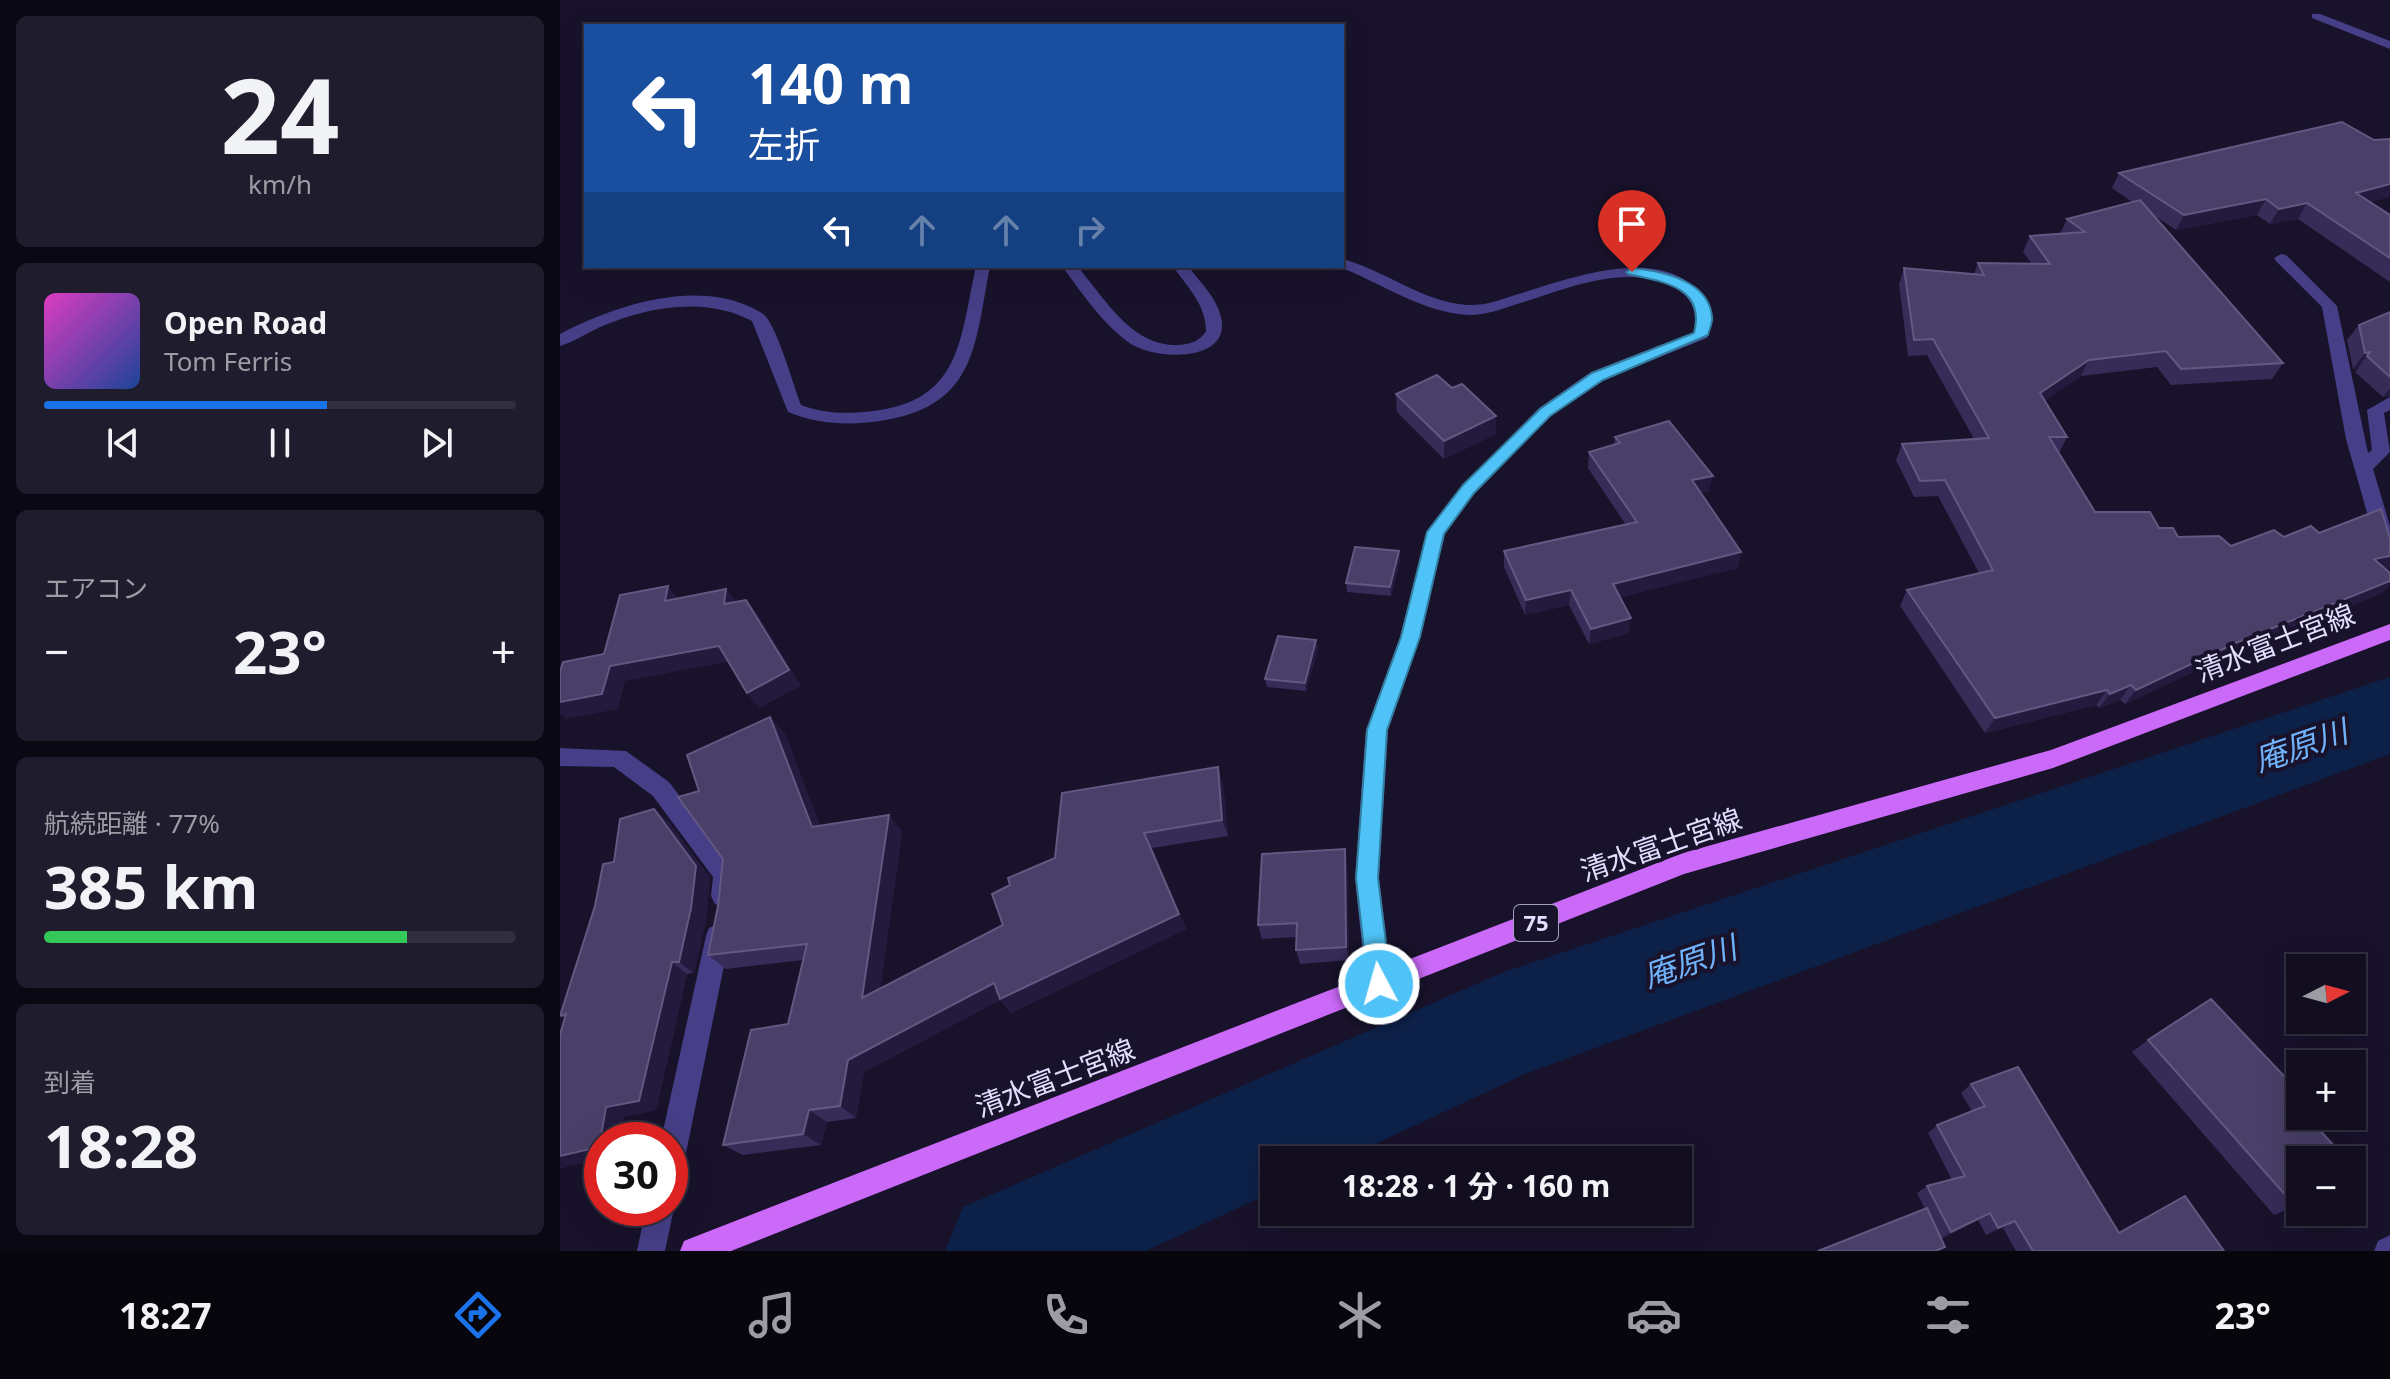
<!DOCTYPE html>
<html lang="ja">
<meta charset="utf-8">
<style>
body{margin:0;font-family:"Noto Sans","Noto Sans JP",sans-serif;background:#1f1c2d;color:#f1f3f6;height:100vh;display:flex;flex-direction:column;font-size:30px;white-space:nowrap}
*{box-sizing:border-box;margin:0}
p{font-size:26px;color:#9c9ca5}
.icon{flex:none;width:44px;height:44px;fill:none;stroke:currentColor;stroke-width:2;stroke-linecap:round;stroke-linejoin:round}
.map{position:relative;flex:1;overflow:hidden}
.sheet{display:flex;flex-direction:column;gap:16px;padding:16px;background:#0a0812;width:560px}
.sheet>*{flex:none}
.hud{position:absolute;left:24px;top:24px;width:760px;height:244px;border-radius:0px;box-shadow:0 8px 32px #0002,0 0 0 2px #312e3e;background:#1a4fa0;color:#fff;overflow:hidden}
.needle{width:52px;rotate:84deg}
.buttons{position:absolute;left:1726px;top:954px;display:grid;gap:16px}
.buttons a{display:grid;place-items:center;width:80px;height:80px;border-radius:0px;background:#120e20;box-shadow:0 8px 32px #0002,0 0 0 2px #312e3e;font-size:40px}
.speed{position:absolute;left:24px;top:1122px;display:flex;gap:16px;font-size:40px;font-weight:700;text-align:center}
.speed>*{display:grid;place-content:center;width:104px;height:104px;border-radius:50%;background:#120e20;box-shadow:0 8px 32px #0002,0 0 0 2px #312e3e;line-height:1}
.speed .limit{border:12px solid #d22;background:#fff;color:#111}
.pin{position:absolute;display:grid;place-items:center;width:68px;height:68px;color:#fff;margin:-82px -34px;border-radius:50% 50% 50% 0;rotate:-45deg;box-shadow:0 0 8px #0007}
.pin .icon{rotate:45deg}
.me{position:absolute;width:88px;margin:-44px;rotate:354deg;stroke-linejoin:round;filter:drop-shadow(0 0 6px #0008)}
.turn{display:flex;align-items:center;gap:28px;height:168px;padding:0 32px;font-size:36px}
.turn .icon{width:104px;height:104px;stroke-width:2.5}
.turn b{display:block;font-size:56px;line-height:68px}
.lanes{display:flex;align-items:center;height:76px;padding:0 32px;background:#0003;justify-content:center;gap:40px;direction:ltr}
.lanes .off{opacity:.35}
.big{font-size:60px;font-weight:700;line-height:1.1}
.sheet .widget{flex:1;display:flex;flex-direction:column;justify-content:center;gap:12px;min-width:0;padding:0 28px;border-radius:12px;background:#1f1c2d}
.sheet .dial{align-items:center;gap:0}
.dial b{font-size:104px;line-height:1}
.song{display:flex;align-items:center;gap:24px}
.cover{width:96px;height:96px;border-radius:12px;background:linear-gradient(135deg,hsl(310 70% 55%),hsl(220 70% 35%))}
.played{height:8px;border-radius:4px;background:linear-gradient(90deg,#1a73e8 60%,#312e3e 60%)}
.keys{display:flex;justify-content:space-around;direction:ltr}
.heat{display:flex;justify-content:space-between;align-items:center;font-size:44px;direction:ltr}
.charge{height:12px;border-radius:6px;background:linear-gradient(90deg,#34c759 77%,#312e3e 0)}
.trip{position:absolute;left:700px;top:1146px;width:432px;height:80px;border-radius:0px;background:#120e20;box-shadow:0 8px 32px #0002,0 0 0 2px #312e3e;font-weight:700;line-height:80px;text-align:center}
.menu{display:flex;height:128px;justify-content:space-around;align-items:center;background:#07060d;color:#9c9ca5}
.menu .icon{width:56px;height:56px}
.menu .current{color:#1a73e8}
.menu b{font-size:36px;color:#f1f3f6}
main{display:flex;flex:1;min-height:0}
.map>svg:first-child{display:block}
.lines{fill:none;stroke-linecap:round;stroke-linejoin:round}
.river{fill:#0d2048;fill-rule:evenodd}
.minor{fill:#463f88;fill-rule:evenodd}
.primary{fill:#cb69f9;fill-rule:evenodd}
.wall{fill:#372c58}
.shaded-wall{fill:#231a3e}
.building{fill:#493f69;stroke:#625881;stroke-width:2}
.route{fill:#4fc3f7;stroke:#337fa1;stroke-width:2}
.labels{text-anchor:middle;stroke-width:8;stroke-linejoin:round;paint-order:stroke}
.shield{fill:#18122b;stroke:#a6a0bf;stroke-width:2}
.shield-label{font-size:22px;font-weight:bold;fill:#e3ddfe}
.near-street-label{font-size:28px;fill:#e3ddfe;stroke:#18122b}
.near-water-label{font-size:32px;font-style:italic;fill:#70b2f9;stroke:#18122b}
</style>
<main>
<section class="sheet">
<div class="widget dial"><b>24</b><p>km/h</p></div>
<div class="widget">
<div class="song"><i class="cover"></i><div><b>Open Road</b><p>Tom Ferris</p></div></div>
<div class="played"></div>
<div class="keys"><svg class="icon" aria-label="previous" viewBox="0 0 24 24"><path d="M18 5L8 12l10 7zM5 5v14"/></svg><svg class="icon" aria-label="pause" viewBox="0 0 24 24"><path d="M8 5v14M16 5v14"/></svg><svg class="icon" aria-label="next" viewBox="0 0 24 24"><path d="M6 5l10 7-10 7zM19 5v14"/></svg></div>
</div>
<div class="widget"><p>エアコン</p>
<div class="heat"><a>−</a><b class="big">23°</b><a>+</a></div>
</div>
<div class="widget"><p>航続距離 · 77%</p><b class="big">385 km</b><div class="charge"></div></div>
<div class="widget"><p>到着</p><b class="big">18:28</b></div>
</section>
<div class="map">
<svg width="1830" height="1251" viewBox="0 0 1830 1251">
<rect width="100%" height="100%" fill="#18122b"/>
<g class="lines">
<polygon class="river" points="1830,677 1830,754 965,1074 781,1160 714,1160 714,1191 586,1251 385,1251 403,1207 944,972"/>
<g class="minor">
<polygon points="1752,14 1760,14 1830,41 1830,49 1752,18"/>
<polygon points="1721,254 1726,255 1777,306 1808,453 1812,450 1807,410 1830,397 1830,410 1824,413 1830,452 1813,469 1830,526 1830,565 1820,558 1786,439 1762,307 1716,261 1714,258"/>
<path d="M782,259C825,270 862,302 907,305C924,306 940,300 955,295C1006,280 1097,243 1140,293C1151,306 1154,323 1147,338L1043,380L991,416L915,493L885,534L860,637L828,730L819,878L832,984L828,993L819,996L810,993L806,984L795,878L806,730L840,637L867,532L903,485L979,408L1031,372L1134,332C1137,314 1134,300 1118,290C1069,260 1007,289 957,304C942,309 926,315 909,315C862,313 820,282 777,266H782Z"/>
<path d="M416,266H430C415,343 417,404 326,420C292,426 260,425 228,412L192,321C144,296 88,307 40,327C27,333 14,342 0,346V334C51,307 129,281 186,305C192,308 203,312 207,318C220,337 232,381 241,405C264,414 289,414 314,411C402,400 400,338 416,266Z"/>
<path d="M502,266H517C545,298 571,347 619,345C631,344 640,341 646,331C646,304 627,287 613,266H628C639,281 657,298 661,317C672,363 596,360 571,344C544,326 521,292 502,266Z"/>
<polygon points="0,748 66,751 109,782 173,866 177,874 171,904 163,907 155,904 151,896 153,877 93,796 54,767 0,766"/>
<polygon points="158,924 167,928 170,936 124,1163 120,1173 110,1177 110,1140 101,1140 146,936 149,928"/>
<polygon points="110,1198 114,1208 105,1251 77,1251 86,1208 110,1208"/>
<polygon points="1830,1235 1830,1251 1814,1251 1818,1241"/>
</g>
<polygon class="primary" points="1830,624 1830,640 1493,768 1124,874 171,1251 120,1251 124,1241 134,1237 1123,853 1491,750"/>
</g>
<g class="wall">
<polygon points="1559,173 1810,202 1830,215 1830,282 1738,219 1710,224 1697,215 1616,230 1595,216 1723,363 1712,379 1611,385 1597,367 1521,376 1484,401 1507,437 1499,453 1535,512 1599,528 1618,537 1671,546 1759,533 1827,570 1830,573 1830,585 1822,593 1665,657 1565,704 1560,700 1539,708 1536,705 1425,733 1340,606 1347,590 1419,573 1378,496 1354,497 1336,460 1342,444 1414,439 1367,355 1348,356 1339,284 1344,268 1414,274 1418,263 1472,264 1463,252 1470,236 1500,234 1507,219 1572,202 1552,188"/>
<polygon points="1830,312 1830,396 1823,397 1795,372 1798,368 1793,369 1787,340 1799,325"/>
<polygon points="892,388 936,434 884,459 837,412 836,394"/>
<polygon points="1055,437 1149,491 1141,493 1181,552 1177,568 1060,597 1069,633 1029,644 1009,605 965,615 944,567 944,551 1066,525 1028,468 1029,452 1054,445"/>
<polygon points="839,551 840,560 831,596 787,592 786,583"/>
<polygon points="756,640 758,649 746,691 707,687 705,679"/>
<polygon points="225,734 260,826 329,815 342,832 320,989 443,925 432,894 663,784 668,836 592,848 626,929 451,1013 440,1000 304,1072 296,1118 267,1122 261,1145 183,1155 163,1145 228,1024 243,960 166,969 148,955 158,906 163,859 139,791"/>
<polygon points="108,821 150,878 146,920 134,973 127,974 96,1110 64,1117 42,1140 42,1159 0,1168 5,1018 0,1016 54,862"/>
<polygon points="785,849 787,864 789,960 740,964 736,950 737,937 702,939 698,925"/>
<polygon points="1588,1040 1756,1126 1735,1206 1714,1215 1572,1052"/>
<polygon points="1411,1084 1558,1232 1625,1196 1664,1251 1456,1251 1443,1228 1426,1235 1418,1220 1381,1239 1385,1247 1379,1251 1258,1251 1365,1209 1357,1193 1367,1186 1392,1180 1368,1133 1377,1125 1412,1111 1401,1093"/>
</g>
<g class="shaded-wall">
<polygon points="1830,184 1830,197 1786,209 1796,193"/>
<polygon points="1706,199 1697,215 1616,230 1624,215"/>
<polygon points="1747,203 1738,219 1710,224 1719,209"/>
<polygon points="1810,352 1798,368 1793,369 1805,353"/>
<polygon points="1529,360 1521,376 1472,409 1480,393"/>
<polygon points="1830,389 1830,396 1823,397"/>
<polygon points="936,416 936,434 884,459 884,441"/>
<polygon points="1153,476 1149,491 1129,496 1132,480"/>
<polygon points="839,551 840,560 831,596 830,587"/>
<polygon points="1181,552 1177,568 1051,600 1053,584"/>
<polygon points="1830,556 1830,569 1799,574 1814,559"/>
<polygon points="1830,581 1830,585 1822,593 1665,657 1565,704 1576,690 1678,642"/>
<polygon points="108,586 121,602 105,601"/>
<polygon points="166,589 179,605 164,604"/>
<polygon points="1011,590 1009,605 965,615 966,600"/>
<polygon points="186,600 198,615 241,686 199,708 187,693"/>
<polygon points="1071,618 1069,633 1029,644 1031,629"/>
<polygon points="756,640 758,649 746,691 745,683"/>
<polygon points="159,646 172,661 65,681 58,709 6,719 0,714 0,702 50,666"/>
<polygon points="1571,685 1560,700 1539,708 1550,694"/>
<polygon points="1547,690 1536,705 1425,733 1435,718"/>
<polygon points="210,717 225,734 267,843 252,827"/>
<polygon points="658,767 663,784 668,836 662,820"/>
<polygon points="94,809 108,821 150,878 146,920 134,973 119,962"/>
<polygon points="329,815 342,832 317,1011 302,998"/>
<polygon points="592,848 626,929 451,1013 440,1000 304,1072 296,1118 280,1106 288,1060"/>
<polygon points="785,849 787,864 789,960 786,947"/>
<polygon points="112,962 127,974 96,1110 64,1117 60,1140 42,1140 42,1159 0,1168 0,1156 46,1107"/>
<polygon points="249,1110 267,1122 261,1145 243,1134"/>
<polygon points="1430,1213 1418,1220 1380,1239 1391,1232"/>
<polygon points="1455,1221 1443,1228 1426,1235 1438,1228"/>
</g>
<g class="building">
<polygon points="1782,122 1814,140 1830,139 1830,184 1796,193 1830,215 1830,258 1747,203 1719,209 1706,199 1624,215 1559,173"/>
<polygon points="1580,200 1723,363 1621,369 1606,351 1529,360 1480,393 1507,437 1489,437 1535,512 1590,512 1599,528 1613,528 1618,537 1659,536 1671,546 1714,530 1724,537 1751,526 1759,533 1821,509 1830,539 1830,556 1814,559 1830,573 1830,581 1678,642 1576,690 1571,685 1550,694 1547,690 1435,718 1347,590 1433,570 1385,480 1360,481 1342,444 1429,438 1373,339 1354,340 1344,268 1424,275 1418,263 1490,264 1470,236 1525,232 1507,219"/>
<polygon points="1830,312 1830,377 1807,356 1810,352 1805,353 1799,325"/>
<polygon points="877,375 892,388 902,384 936,416 884,441 836,394"/>
<polygon points="1109,421 1153,476 1132,480 1181,552 1053,584 1071,618 1031,629 1011,590 966,600 944,551 1077,522 1029,452 1060,443 1055,437"/>
<polygon points="795,547 839,551 830,587 786,583"/>
<polygon points="108,586 105,601 166,589 164,604 186,600 229,670 187,693 159,646 50,666 42,694 0,702 0,672 3,662 44,654 60,595"/>
<polygon points="718,636 756,640 745,683 705,679"/>
<polygon points="210,717 252,827 329,815 302,998 443,925 432,894 450,885 448,878 495,858 502,793 658,767 662,820 584,833 619,914 440,999 434,983 288,1060 280,1106 249,1110 243,1134 163,1145 191,1030 228,1024 247,944 148,955 158,906 163,859 118,797 139,791 127,755"/>
<polygon points="94,809 136,866 131,908 119,962 112,962 79,1101 46,1107 39,1147 0,1156 0,1035 6,1014 0,1016 35,906 43,864 54,862 60,819"/>
<polygon points="785,849 786,947 736,950 737,923 698,925 702,854"/>
<polygon points="1651,999 1740,1093 1740,1116 1761,1116 1764,1119 1756,1126 1787,1160 1740,1160 1740,1202 1735,1206 1588,1040"/>
<polygon points="1458,1067 1559,1233 1625,1196 1664,1251 1473,1251 1455,1221 1438,1228 1430,1213 1391,1232 1367,1186 1405,1176 1377,1125 1425,1106 1411,1084"/>
<polygon points="1367,1208 1385,1247 1375,1251 1258,1251"/>
</g>
<path class="route" d="M1072,268C1101,271 1149,280 1152,317C1153,322 1149,330 1148,335L1043,380L990,416L914,493L884,534L860,637L827,730L818,878L831,984L827,992L819,995L811,992L808,984L796,878L807,730L841,637L867,532L903,485L980,409L1032,373L1134,333C1146,286 1102,282 1068,274L1066,272Z"/>
<g class="labels">
<rect class="shield" x="954" y="905" width="44" height="36" rx="6"/>
<g class="shield-label">
<text x="976" y="931">75</text>
</g>
<g class="near-street-label">
<text transform="translate(1715 643) rotate(-21)" y="10">清水富士宮線</text>
<text transform="translate(1101 845) rotate(-19)" y="10">清水富士宮線</text>
<text transform="translate(495 1078) rotate(-21)" y="10">清水富士宮線</text>
</g>
<g class="near-water-label">
<text transform="translate(1741 746) rotate(-19)" y="11">庵原川</text>
<text transform="translate(1130 962) rotate(-19)" y="11">庵原川</text>
</g>
</g>
</svg>
<div class="buttons">
<a><svg class="needle" viewBox="-14 -14 28 28"><path d="M0-13l5 13h-10z" fill="#e53935"/><path d="M0 13l5-13h-10z" fill="#9c9ca5"/></svg></a>
<a>+</a>
<a>−</a>
</div>
<div class="speed"><div class="limit">30</div></div>
<div class="pin" style="left:1072px;top:272px;background:#d93025"><svg class="icon" aria-label="arrive" viewBox="0 0 24 24"><path d="M6 21V4h12l-3 4 3 4H6"/></svg></div>
<svg class="me" style="left:819px;top:984px" viewBox="-20 -20 40 40"><circle r="17" fill="#4fc3f7" stroke="#fff" stroke-width="3"/><path d="M0-11L8 9 0 5-8 9z" fill="#fff"/></svg>
<div class="trip">18:28 · 1 分 · 160 m</div>
<div class="hud">
<div class="turn"><svg class="icon" aria-label="left" viewBox="0 0 24 24"><path d="M17 20v-9H6M10 6l-5 5 5 5"/></svg><div><b>140 m</b>左折</div></div>
<div class="lanes"><svg class="icon" aria-label="left" viewBox="0 0 24 24"><path d="M17 20v-9H6M10 6l-5 5 5 5"/></svg><svg class="icon off" aria-label="ahead" viewBox="0 0 24 24"><path d="M12 20V5M6 11l6-6 6 6"/></svg><svg class="icon off" aria-label="ahead" viewBox="0 0 24 24"><path d="M12 20V5M6 11l6-6 6 6"/></svg><svg class="icon off" aria-label="right" viewBox="0 0 24 24"><path d="M7 20v-9h11M14 6l5 5-5 5"/></svg></div>
</div>
</div>
</main>
<nav class="menu">
<b>18:27</b>
<svg class="icon current" aria-label="directions" viewBox="0 0 24 24"><path d="M12 3l9 9-9 9-9-9zM9 14v-3h6M13 9l2 2-2 2"/></svg>
<svg class="icon" aria-label="music" viewBox="0 0 24 24"><path d="M9 18V5l10-2v13"/><circle cx="6" cy="18" r="3"/><circle cx="16" cy="16" r="3"/></svg>
<svg class="icon" aria-label="phone" viewBox="0 0 24 24"><path d="M5 4h4l2 5-3 2q2 4 5 5l2-3 5 2v4C11 20 4 13 5 4z"/></svg>
<svg class="icon" aria-label="climate" viewBox="0 0 24 24"><path d="M12 3v18M4 7l16 10M4 17L20 7"/></svg>
<svg class="icon" aria-label="car" viewBox="0 0 24 24"><path d="M5 17H2v-5l4-1 3-4h7l3 4 3 1v5h-3M9 17h6M6 11h13"/><circle cx="7" cy="17" r="2"/><circle cx="17" cy="17" r="2"/></svg>
<svg class="icon" aria-label="filters" viewBox="0 0 24 24"><path d="M4 7h16M4 17h16"/><circle cx="9" cy="7" r="2"/><circle cx="15" cy="17" r="2"/></svg>
<b>23°</b>
</nav>
